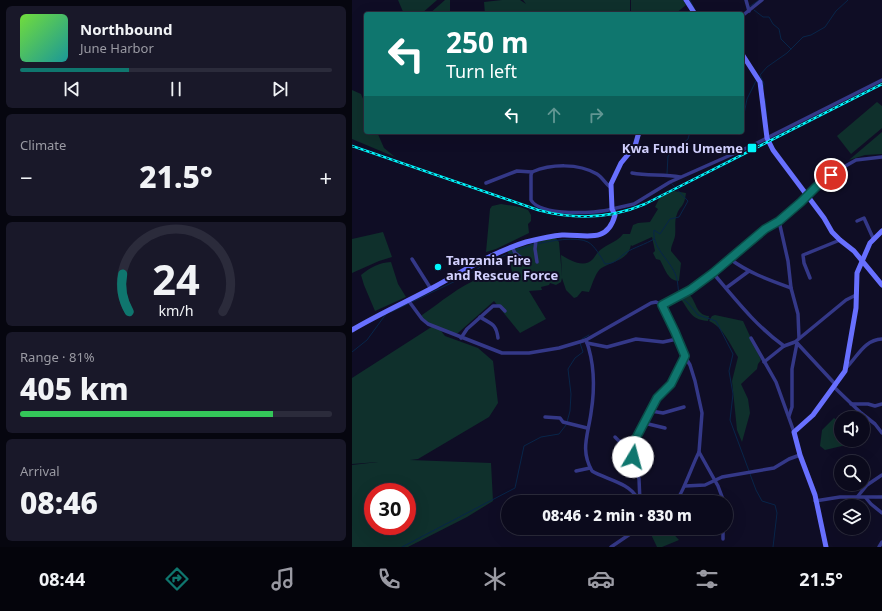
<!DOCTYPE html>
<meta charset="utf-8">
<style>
body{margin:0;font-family:"Noto Sans",sans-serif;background:#191829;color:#f1f3f6;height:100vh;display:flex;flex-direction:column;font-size:15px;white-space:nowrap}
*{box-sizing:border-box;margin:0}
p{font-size:13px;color:#9a9aa3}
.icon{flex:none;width:22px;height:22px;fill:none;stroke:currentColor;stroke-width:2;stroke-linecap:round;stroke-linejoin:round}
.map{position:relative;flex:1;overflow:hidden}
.drawer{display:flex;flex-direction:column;gap:6px;padding:6px;background:#06060f;width:352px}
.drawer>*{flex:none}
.guide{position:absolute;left:12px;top:12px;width:380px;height:122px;border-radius:4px;box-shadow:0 4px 16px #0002,0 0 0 1px #2b2b3b;background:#0f766e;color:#fff;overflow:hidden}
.controls{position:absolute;left:482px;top:411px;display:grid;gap:8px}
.controls a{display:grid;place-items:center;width:36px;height:36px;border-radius:50%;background:#0b0a1c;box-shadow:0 4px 16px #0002,0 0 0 1px #2b2b3b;font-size:20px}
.speed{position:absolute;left:12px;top:483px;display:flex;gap:8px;font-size:20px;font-weight:700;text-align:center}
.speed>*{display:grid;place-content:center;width:52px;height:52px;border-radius:50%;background:#0b0a1c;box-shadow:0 4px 16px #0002,0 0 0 1px #2b2b3b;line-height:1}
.speed .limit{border:6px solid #d22;background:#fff;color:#111}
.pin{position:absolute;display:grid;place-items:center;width:34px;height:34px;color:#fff;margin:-17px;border:2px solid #fff;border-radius:50%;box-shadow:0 1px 4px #0007}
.me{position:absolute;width:44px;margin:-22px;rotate:8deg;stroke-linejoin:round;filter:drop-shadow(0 0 3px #0008)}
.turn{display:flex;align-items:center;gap:14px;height:84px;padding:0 16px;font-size:18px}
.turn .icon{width:52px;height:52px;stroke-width:2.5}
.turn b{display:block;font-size:28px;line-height:34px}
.lanes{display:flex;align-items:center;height:38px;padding:0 16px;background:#0003;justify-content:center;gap:20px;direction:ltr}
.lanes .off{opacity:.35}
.big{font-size:30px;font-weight:800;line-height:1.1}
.drawer .card{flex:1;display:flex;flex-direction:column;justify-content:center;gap:6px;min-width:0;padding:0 14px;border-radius:6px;background:#191829}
.drawer .dial{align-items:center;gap:0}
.dial svg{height:104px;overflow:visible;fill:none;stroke:#2b2b3b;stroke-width:7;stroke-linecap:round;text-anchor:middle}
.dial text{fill:#f1f3f6;stroke:none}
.song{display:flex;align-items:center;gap:12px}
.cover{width:48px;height:48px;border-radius:6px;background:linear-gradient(135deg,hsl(100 70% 55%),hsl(180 70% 35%))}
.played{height:4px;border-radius:2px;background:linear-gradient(90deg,#0f766e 35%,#2b2b3b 35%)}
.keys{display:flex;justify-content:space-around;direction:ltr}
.heat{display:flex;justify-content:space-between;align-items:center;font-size:22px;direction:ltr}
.charge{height:6px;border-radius:3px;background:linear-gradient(90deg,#34c759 81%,#2b2b3b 0)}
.trip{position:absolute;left:149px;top:495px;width:232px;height:40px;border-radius:20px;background:#0b0a1c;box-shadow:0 4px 16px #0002,0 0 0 1px #2b2b3b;font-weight:800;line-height:40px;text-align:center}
.dock{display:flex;height:64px;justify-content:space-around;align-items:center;background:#04040b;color:#9a9aa3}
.dock .icon{width:28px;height:28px}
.dock .on{color:#0f766e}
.dock b{font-size:18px;color:#f1f3f6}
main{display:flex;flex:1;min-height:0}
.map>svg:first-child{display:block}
.green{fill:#0f302c;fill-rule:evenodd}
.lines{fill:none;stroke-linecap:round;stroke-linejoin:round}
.stream{stroke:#082549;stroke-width:1}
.street{stroke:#343888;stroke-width:3.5}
.secondary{stroke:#6870ff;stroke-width:5}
.rail-casing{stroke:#00f7fc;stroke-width:2.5}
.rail{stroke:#0f0d25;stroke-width:1;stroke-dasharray:3;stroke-linecap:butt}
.route-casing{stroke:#0a4d48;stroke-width:10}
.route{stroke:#0f766e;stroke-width:7}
.poi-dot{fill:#00f7fc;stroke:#0f0d25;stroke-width:1.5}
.labels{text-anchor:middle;stroke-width:4;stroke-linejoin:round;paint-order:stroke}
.poi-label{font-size:13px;font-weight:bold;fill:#d3d1ff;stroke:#0f0d25;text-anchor:end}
</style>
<main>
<section class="drawer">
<div class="card">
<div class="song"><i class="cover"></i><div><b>Northbound</b><p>June Harbor</p></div></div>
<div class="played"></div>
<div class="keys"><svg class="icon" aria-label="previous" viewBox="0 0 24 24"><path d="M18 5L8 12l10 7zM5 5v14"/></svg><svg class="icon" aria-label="pause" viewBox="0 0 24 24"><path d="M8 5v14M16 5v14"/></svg><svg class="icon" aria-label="next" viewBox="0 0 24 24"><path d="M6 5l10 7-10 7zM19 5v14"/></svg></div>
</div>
<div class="card"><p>Climate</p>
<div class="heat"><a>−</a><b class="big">21.5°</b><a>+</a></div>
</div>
<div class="card dial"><svg viewBox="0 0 100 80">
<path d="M14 69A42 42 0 1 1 86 69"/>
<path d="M14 69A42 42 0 0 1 9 40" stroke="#0f766e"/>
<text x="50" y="56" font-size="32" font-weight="700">24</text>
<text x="50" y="72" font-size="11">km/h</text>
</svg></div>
<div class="card"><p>Range · 81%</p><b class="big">405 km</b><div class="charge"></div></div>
<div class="card"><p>Arrival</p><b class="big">08:46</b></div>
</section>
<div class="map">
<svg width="530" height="547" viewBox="0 0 530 547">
<rect width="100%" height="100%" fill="#0f0d25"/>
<g class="green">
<polygon points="46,0 85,0 69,14 52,14"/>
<polygon points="93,0 98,0 98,14 77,14"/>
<polygon points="150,0 168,0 174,4 171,0 278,0 278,14 133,14 132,2"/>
<polygon points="279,0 331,0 334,5 323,14 279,14"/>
<polygon points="0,90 9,94 14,106 14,132 25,132 32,148 43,157 0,139"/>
<polygon points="525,102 530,106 530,128 499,154 485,136"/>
<polygon points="530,132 530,154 513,155 497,160"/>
<path d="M322,191L334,193C332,208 329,204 325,214C322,221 324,229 323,236C322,242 319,245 319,251L329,263L327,281C316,281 313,269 308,260L304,259L301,253L303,251L300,237L280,246L279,245C276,261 259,261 248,269C243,274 240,285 237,292L230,291L225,297L222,298L214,290L210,278L209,282L204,285L198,283L197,285L189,287L190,290L177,291L194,319L168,333L142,301L106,333H95L89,331L93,336L126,348L141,361L146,403L137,417L66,459L58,460L139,463L141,501L115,517L56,547H0V465L26,462L0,464V378L81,326L69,319L70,315C88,303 108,285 129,278C139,275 150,275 160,272L156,251L203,237L207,242L210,276L209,255C218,260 232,269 241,259C244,255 246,251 251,248C258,243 266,241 271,234H278L281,225L286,223L298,222L306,209L303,207L308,197ZM21,492H55V526H21Z"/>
<polygon points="149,204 168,207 176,210 179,215 179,221 176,224 177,233 144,249 134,252 138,209 140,206"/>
<polygon points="31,232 40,257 27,261 0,273 0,239"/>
<path d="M39,262L46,284L54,297L23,311L12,285L9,275C19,267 26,263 39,262Z"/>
<path d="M321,293H336C345,301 343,315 357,316L356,321C341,320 338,313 331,302C329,299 324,296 321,293Z"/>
<path d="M363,315L391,321L409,360L406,364L405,369L389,384L396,399L398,413L390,442L385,430L380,381L386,357C378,344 371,327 357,321L360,316Z"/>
<polygon points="482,418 489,423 489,440 496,440 494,445 473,450 468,446 470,430"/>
<polygon points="296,528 316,528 327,540 310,547 305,547"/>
</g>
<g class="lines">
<g class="stream">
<polyline points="338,0 342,8"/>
<polyline points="397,7 407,0"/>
<polyline points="402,10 411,17 417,17 421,24 427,29 429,39 439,49"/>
<polyline points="411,88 412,84 408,75 415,67 435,53 451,37 459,35 473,27 484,11 496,0"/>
<polyline points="413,99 415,120"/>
<polyline points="390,115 392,114 395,99 405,79"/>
<polyline points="315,174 316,156 336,139 338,132"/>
<path d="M319,183L336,201L327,217L318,219L308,234L302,230C300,249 318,259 324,276C326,281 326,289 327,295"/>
<path d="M185,244C197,241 225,236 236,242C243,246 249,257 253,264C264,264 267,257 275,252C281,248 294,244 302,239"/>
<polyline points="329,297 336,303 346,315 364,321 381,354 377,371 381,394 378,420 397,471"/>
<polyline points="39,312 116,275 138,261 182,244"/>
<polyline points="230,339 237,335"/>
<polyline points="0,352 15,340 34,314"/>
<polyline points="215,422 218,411 219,394 216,369 223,358 231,352 228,343"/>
<polyline points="398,474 404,490 410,501 423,505 425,513 421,547"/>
<polyline points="50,547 163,488 172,446 189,437 207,434 214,425"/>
</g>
<g class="street">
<polyline points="394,0 397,11"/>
<polyline points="390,16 410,0"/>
<path d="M280,173C296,176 312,174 328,177"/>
<polyline points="134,183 165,171 180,172"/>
<path d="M258,187C253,183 250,177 245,174C226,163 199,164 180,172L179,175V200C188,216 244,214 260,209"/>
<polyline points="260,209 282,204 318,182 399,146 530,80"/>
<polyline points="427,221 436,261 439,288 446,314 447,338"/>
<polyline points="505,221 512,218 521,238"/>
<polyline points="184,240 183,249 185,262"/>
<polyline points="160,247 163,253 175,262"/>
<polyline points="60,259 79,289"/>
<path d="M378,259C397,273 417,280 439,288"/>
<path d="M361,273C384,300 404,326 432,346"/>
<polyline points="458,278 452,263 451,255 488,240"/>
<polyline points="374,288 397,271"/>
<polyline points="56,300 70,319 76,324 150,353 177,353 207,348 234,340 299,303 304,302 310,305 338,290 361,273 413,229 427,221 449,202 464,187 483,172 504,160 530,157"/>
<polyline points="310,304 323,332 328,348 338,365 343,381 350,413 347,452 366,486 372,502"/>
<path d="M128,317C139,324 144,323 146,338"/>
<polyline points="109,338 115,329 141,306 148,306 153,311"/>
<polyline points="399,338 424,382 442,432"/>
<path d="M234,340C243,364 243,388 239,413C236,435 228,450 240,471C253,479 278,483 285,498"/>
<polyline points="235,343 255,347 284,339 311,342 325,339"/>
<polyline points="445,343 484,385"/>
<polyline points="412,362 432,346 443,342 494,300 504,295"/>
<path d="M494,368C506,356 512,340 530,339"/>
<polyline points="482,387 509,413 523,424 530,433"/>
<polyline points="499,404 516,404 523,406 530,404"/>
<polyline points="299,411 311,413 332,407"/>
<polyline points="437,416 440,407 440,369 445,343"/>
<polyline points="193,417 208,418 211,422 235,428"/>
<polyline points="292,423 313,428"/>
<polyline points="263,437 267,441 282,442"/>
<polyline points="224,471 238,468"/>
<polyline points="333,486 353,485 370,477 422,468 437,459 448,455"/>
<polyline points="327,496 330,502"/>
<polyline points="506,496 515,485 530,475"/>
<polyline points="514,498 519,504 530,513"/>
<polyline points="463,501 488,497 530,497"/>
<polyline points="277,502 287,497"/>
<polyline points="288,502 287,479 281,457 282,442 305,398 319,384 333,356"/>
<path d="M309,502C314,499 322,499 327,496C330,494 343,459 347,452"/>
<polyline points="371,539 371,528"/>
<polyline points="259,547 287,528"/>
<polyline points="527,547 530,542"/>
</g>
<g class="secondary">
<polyline points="334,0 343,14"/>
<polyline points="390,54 408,82 415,138 421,150 472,218 480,232 488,240 502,251 530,285"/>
<path d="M0,330C27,314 56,301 84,286C113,270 142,252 174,242C186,239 198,236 210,235C232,234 255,245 263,215L260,209L259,184L269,163L283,146L287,132"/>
<polyline points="474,547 463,495 448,455 442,432 461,415 493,371 504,308 505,273 518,243 530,231"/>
</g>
<defs>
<path id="rail" d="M0,146L186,210C223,220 258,219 293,204L530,84"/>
</defs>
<use href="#rail" class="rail-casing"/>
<use href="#rail" class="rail"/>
</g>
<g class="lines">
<defs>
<polyline id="route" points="281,457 283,440 305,398 319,384 333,356 323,332 310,305 338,290 361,273 413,229 427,221 449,202 464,187 479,175"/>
</defs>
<use href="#route" class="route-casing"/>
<use href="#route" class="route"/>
</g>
<g class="poi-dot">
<rect x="395" y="143" width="10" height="10" rx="2"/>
<circle cx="86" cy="267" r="4"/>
</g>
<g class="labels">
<g class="poi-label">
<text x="391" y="153">Kwa Fundi Umeme</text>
<text x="94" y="265" text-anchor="start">Tanzania Fire<tspan x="94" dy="15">and Rescue Force</tspan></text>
</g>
</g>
</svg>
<div class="controls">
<a><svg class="icon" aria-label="sound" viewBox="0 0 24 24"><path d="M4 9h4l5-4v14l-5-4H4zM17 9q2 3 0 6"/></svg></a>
<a><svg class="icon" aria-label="search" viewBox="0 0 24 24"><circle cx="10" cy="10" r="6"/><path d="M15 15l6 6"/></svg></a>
<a><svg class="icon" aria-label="layers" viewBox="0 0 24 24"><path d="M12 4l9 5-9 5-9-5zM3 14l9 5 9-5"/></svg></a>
</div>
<div class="speed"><div class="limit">30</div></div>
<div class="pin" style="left:479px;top:175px;background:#d93025"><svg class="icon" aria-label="arrive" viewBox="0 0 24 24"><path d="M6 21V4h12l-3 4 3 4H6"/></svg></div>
<svg class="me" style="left:281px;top:457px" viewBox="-20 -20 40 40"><circle r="19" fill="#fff"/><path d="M0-13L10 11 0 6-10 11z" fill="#0f766e"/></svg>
<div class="trip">08:46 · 2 min · 830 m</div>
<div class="guide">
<div class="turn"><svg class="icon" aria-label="left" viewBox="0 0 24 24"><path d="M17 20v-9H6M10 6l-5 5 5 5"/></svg><div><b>250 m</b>Turn left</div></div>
<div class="lanes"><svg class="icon" aria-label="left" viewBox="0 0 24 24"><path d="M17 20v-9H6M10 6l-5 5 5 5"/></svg><svg class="icon off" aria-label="ahead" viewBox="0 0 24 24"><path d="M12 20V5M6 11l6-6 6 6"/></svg><svg class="icon off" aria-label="right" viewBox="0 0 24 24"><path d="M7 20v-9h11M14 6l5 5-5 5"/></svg></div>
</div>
</div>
</main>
<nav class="dock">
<b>08:44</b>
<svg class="icon on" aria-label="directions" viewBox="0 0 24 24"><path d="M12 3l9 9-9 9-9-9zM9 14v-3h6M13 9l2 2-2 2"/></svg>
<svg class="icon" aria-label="music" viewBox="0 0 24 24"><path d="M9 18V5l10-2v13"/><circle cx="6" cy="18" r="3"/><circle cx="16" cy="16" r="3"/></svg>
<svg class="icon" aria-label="phone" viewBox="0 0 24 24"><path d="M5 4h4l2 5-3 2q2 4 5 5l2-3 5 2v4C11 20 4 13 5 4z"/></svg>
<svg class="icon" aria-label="climate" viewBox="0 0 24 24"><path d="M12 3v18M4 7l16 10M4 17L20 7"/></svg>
<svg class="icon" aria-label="car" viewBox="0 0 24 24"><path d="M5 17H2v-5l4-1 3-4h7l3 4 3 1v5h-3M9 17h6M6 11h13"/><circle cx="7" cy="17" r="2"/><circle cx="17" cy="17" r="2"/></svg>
<svg class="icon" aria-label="filters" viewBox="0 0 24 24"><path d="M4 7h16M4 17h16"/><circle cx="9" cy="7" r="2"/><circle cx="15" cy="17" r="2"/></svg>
<b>21.5°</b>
</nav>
